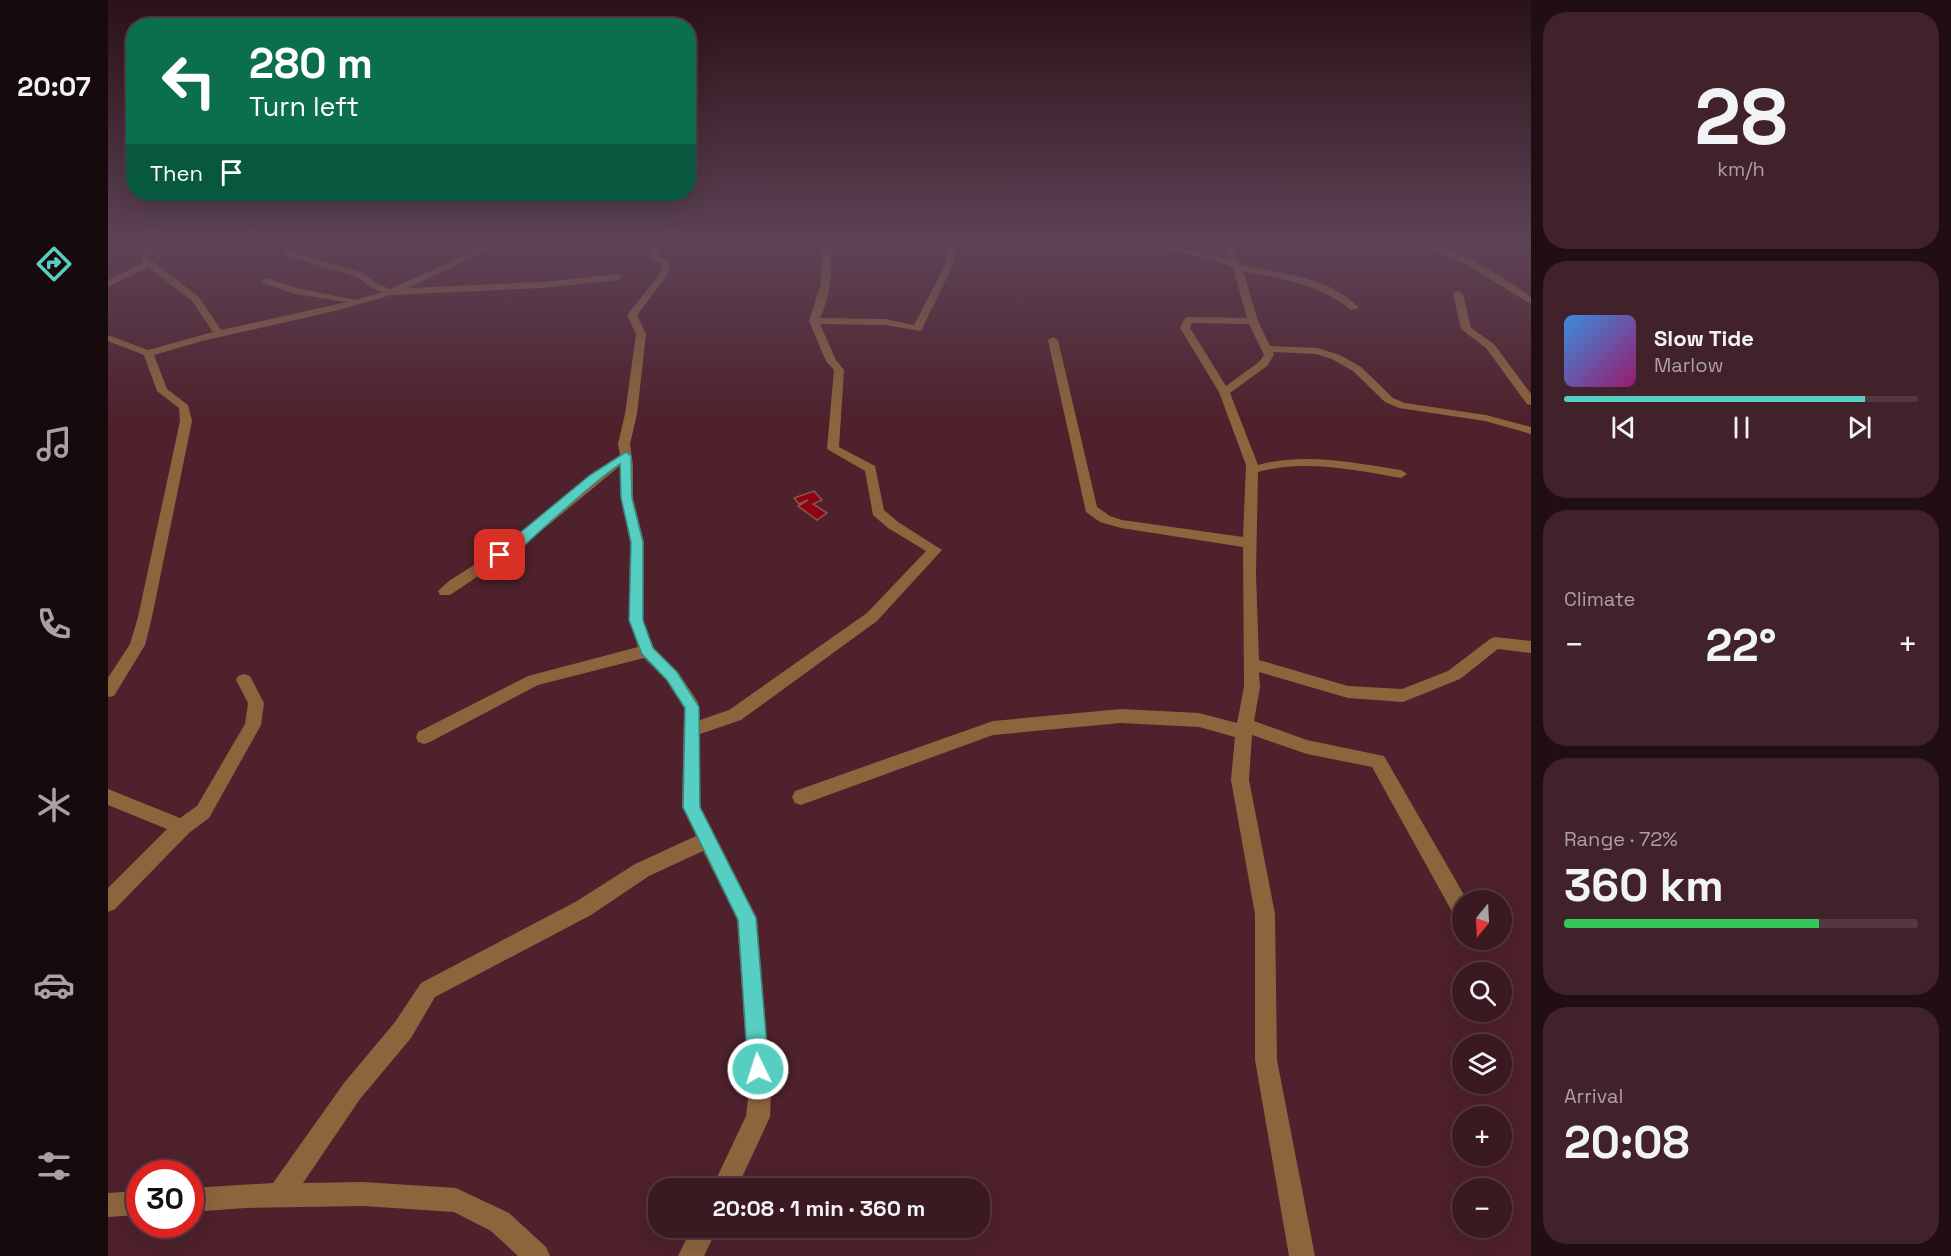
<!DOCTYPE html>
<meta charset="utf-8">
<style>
body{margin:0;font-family:"Space Grotesk",sans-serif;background:#41222a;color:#f1f3f6;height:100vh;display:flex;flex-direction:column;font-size:22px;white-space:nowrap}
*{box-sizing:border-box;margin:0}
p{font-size:20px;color:#aba0a5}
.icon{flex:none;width:33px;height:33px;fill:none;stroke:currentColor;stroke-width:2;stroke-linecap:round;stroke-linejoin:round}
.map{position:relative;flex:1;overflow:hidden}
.details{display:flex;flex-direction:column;gap:12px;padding:12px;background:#200e12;width:420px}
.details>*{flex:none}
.banner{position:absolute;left:18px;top:18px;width:570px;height:183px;border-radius:24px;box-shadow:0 6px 24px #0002,0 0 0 2px #54383f;background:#0b6e4f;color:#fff;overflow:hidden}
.needle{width:39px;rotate:198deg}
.tools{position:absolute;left:1344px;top:890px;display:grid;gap:12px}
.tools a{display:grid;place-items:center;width:60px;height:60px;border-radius:50%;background:#3a1921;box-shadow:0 6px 24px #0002,0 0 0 2px #54383f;font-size:30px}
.speed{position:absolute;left:18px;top:1160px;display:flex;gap:12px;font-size:30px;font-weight:700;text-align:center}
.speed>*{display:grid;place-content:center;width:78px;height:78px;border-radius:50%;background:#3a1921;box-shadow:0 6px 24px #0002,0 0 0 2px #54383f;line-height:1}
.speed .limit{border:9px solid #d22;background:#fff;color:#111}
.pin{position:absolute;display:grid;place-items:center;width:51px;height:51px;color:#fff;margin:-26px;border-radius:12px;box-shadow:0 3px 9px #0006}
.me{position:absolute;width:66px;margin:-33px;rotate:356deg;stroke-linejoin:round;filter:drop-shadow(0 0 4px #0008)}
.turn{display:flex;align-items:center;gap:21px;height:126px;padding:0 24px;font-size:27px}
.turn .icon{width:78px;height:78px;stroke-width:2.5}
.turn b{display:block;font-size:42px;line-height:51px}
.then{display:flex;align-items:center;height:57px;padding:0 24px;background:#0003;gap:12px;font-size:22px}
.big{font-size:45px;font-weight:700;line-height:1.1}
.details .widget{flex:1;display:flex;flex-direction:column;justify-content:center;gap:9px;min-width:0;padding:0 21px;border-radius:24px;background:#41222a}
.details .dial{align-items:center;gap:0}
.dial b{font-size:78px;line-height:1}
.song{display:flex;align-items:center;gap:18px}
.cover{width:72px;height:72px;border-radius:9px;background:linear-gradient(135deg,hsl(210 70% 55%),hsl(320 70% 35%))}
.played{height:6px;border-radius:3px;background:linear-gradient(90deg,#57cec2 85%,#54383f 85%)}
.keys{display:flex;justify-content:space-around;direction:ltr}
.heat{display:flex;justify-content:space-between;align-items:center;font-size:33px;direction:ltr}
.charge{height:9px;border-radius:4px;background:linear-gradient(90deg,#34c759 72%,#54383f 0)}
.trip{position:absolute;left:540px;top:1178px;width:342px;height:60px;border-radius:24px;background:#3a1921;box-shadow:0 6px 24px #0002,0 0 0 2px #54383f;font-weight:700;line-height:60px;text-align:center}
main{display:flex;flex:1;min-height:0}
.dock{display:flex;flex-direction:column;width:108px;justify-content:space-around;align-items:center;background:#170a0d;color:#aba0a5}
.dock .icon{width:42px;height:42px}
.dock .active{color:#57cec2}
.dock b{font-size:27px;color:#f1f3f6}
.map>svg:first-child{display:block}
.building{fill:#900312;stroke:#885550;stroke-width:1.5}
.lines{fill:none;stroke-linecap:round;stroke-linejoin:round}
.minor{fill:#8c653d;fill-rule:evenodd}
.route{fill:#57cec2;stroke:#39867e;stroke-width:1.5}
</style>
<main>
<nav class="dock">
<b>20:07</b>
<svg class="icon active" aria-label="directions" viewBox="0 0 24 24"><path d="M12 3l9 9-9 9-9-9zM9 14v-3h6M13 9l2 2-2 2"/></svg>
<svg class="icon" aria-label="music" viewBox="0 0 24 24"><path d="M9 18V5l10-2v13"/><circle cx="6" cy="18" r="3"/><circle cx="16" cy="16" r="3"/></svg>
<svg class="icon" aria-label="phone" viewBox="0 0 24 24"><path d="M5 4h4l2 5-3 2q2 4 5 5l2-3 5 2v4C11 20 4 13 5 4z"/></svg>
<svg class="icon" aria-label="climate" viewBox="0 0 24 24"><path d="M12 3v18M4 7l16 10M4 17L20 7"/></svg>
<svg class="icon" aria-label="car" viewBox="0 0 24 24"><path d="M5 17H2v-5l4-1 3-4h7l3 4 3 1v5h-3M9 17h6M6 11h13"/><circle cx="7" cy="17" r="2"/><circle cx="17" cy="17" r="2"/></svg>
<svg class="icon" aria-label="filters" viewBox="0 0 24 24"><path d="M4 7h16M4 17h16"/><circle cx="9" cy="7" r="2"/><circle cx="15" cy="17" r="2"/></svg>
</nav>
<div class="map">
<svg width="1423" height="1256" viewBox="0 0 1423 1256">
<rect width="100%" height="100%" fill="#4e212c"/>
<polygon class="building" points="706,491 714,500 705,504 719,513 709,520 690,506 700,500 691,504 686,498"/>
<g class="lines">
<g class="minor">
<polygon points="40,244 48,244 40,256 44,261 91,297 113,330 239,302 187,294 155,283 153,281 158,278 189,288 248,300 274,292 262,287 249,277 175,255 175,251 178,250 255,273 268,283 282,289 383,244 393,244 300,288 434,282 510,274 515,277 510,280 434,288 283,295 231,310 94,341 46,355 59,389 80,405 84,421 44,617 37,645 6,696 0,697 0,678 22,644 30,617 72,421 71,408 49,391 36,355 0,341 0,335 40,350 105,332 84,301 40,267 0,287 0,280 36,262 32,256"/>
<path d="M254,244H276C271,248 259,248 254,244Z"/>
<path d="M538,244H546L552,256L560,261L563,270L529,315L538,334L529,414L522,444L525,465V498L536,542L535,620L546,648L570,672L590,702L592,720L621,710L759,613L818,551L780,528L765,515L757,471L719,449L726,370L718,361L701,321L713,283L714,244H722C725,269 723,295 712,318L777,319L806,325L836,267L841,244H849L844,267L813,331L777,325L712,324L728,360L736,370L731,447L767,466L776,510L790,522L834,550L769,621L633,720L592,734V806L649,918L663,1090L662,1117L629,1188H604L638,1116L641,1090L629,919L595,851L541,876L483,915L327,997L303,1038L252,1099L195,1183L255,1182L348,1188L401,1213L438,1247L442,1256H410L383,1231L346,1212L255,1206L138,1208L82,1212V1188L165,1183L236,1083L287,1022L313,983L469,901L527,864L588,836L574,807L576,708L558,680L536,658L430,685L322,742L316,744L310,742L308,737L310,732L420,676L530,647L521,620L522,542L513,498V465L415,546L342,595H332L330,591L341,581L405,540L512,455L510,444L517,414L528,334L519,315L555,270L553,264L545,260Z"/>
<path d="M1037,244H1051L1122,260L1119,252L1121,244H1129L1127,252L1133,265C1171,273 1223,277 1251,308L1243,310C1212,284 1173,279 1135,271L1150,321L1162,346L1209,348L1232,355L1253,367L1285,398L1297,403L1378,415L1423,427V434L1377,421L1291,408L1277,402L1245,371L1224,359L1208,354L1165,352L1166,355L1159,366L1122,393L1150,465C1196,452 1247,463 1293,470L1299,474L1293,478C1247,470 1196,459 1150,472L1148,575L1151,660L1240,686L1294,689L1340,671L1382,639L1387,637L1423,641V653L1390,649L1352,679L1295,702L1240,698L1151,672L1152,687L1146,721L1199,740L1276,756L1359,900H1354V920L1347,917L1264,767L1199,754L1144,735L1141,780L1167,914L1169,1060L1207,1256H1181L1147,1060V914L1123,780L1127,737L1091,727L1013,723L885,735L693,805L687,803L684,797L687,791L885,721L1013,709L1091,713L1129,723L1136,687L1135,547L1013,528L992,522L978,512L940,340L945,337L950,340L989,507L1002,516L1014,520L1135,537L1138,465L1111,392L1072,328L1077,318L1080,317L1139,318L1125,268L1109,261ZM1084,323L1141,324L1156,355L1151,362L1118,386L1082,328Z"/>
<path d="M1312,244C1342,242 1398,279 1423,297V304L1361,266Z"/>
<polygon points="1350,291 1355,294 1363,328 1386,344 1423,394 1423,405 1419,404 1378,348 1353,329 1345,294"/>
<polygon points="136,674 142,676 156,703 153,725 101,818 81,833 7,909 0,912 0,888 59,829 0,805 0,789 72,818 89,806 137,724 140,703 128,680 130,676"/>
<polygon points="32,1191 32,1215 0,1217 0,1193"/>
<polygon points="584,1227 610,1227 596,1256 570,1256"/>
</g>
</g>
<linearGradient id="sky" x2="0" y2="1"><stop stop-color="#2b1218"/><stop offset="0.58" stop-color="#5d4356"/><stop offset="1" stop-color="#5d4356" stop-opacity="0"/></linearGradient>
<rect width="1423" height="420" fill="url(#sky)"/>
<path class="route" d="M518,452L523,456L524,498L535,542V620L545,648L569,672L591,707L592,807L648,918L661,1069L658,1076L650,1079L643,1076L640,1069L630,920L575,807L577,708L559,680L534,654L521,620L523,542L513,498L512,464C486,482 464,503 440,524C426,536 410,554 392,560L385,555L482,475Z"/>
</svg>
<div class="tools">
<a><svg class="needle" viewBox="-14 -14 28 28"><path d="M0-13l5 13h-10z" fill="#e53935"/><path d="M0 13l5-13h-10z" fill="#aba0a5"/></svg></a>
<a><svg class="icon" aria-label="search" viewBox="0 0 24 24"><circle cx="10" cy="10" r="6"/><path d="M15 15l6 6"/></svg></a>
<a><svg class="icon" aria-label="layers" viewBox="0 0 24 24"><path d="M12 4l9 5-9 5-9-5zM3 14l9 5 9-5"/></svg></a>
<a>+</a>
<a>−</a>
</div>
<div class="speed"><div class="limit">30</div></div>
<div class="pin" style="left:392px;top:555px;background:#d93025"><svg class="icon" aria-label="arrive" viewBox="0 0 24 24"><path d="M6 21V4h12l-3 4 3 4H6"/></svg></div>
<svg class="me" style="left:650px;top:1069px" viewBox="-20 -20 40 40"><circle r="17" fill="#57cec2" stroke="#fff" stroke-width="3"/><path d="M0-11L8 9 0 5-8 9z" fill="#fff"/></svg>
<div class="trip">20:08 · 1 min · 360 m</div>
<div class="banner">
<div class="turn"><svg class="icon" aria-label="left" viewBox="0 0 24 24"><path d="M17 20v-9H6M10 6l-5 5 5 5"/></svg><div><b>280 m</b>Turn left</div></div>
<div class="then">Then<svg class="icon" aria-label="arrive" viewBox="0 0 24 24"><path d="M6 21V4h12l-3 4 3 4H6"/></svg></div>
</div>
</div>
<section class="details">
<div class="widget dial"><b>28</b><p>km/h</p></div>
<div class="widget">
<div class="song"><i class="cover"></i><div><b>Slow Tide</b><p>Marlow</p></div></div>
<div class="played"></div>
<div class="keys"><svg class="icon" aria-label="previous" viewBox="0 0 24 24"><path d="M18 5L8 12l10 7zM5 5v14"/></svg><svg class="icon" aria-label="pause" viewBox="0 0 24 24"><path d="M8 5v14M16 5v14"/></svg><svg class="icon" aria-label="next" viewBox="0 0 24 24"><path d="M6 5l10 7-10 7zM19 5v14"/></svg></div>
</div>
<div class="widget"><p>Climate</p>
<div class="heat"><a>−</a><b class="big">22°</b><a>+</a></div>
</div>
<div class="widget"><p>Range · 72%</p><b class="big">360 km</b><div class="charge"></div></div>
<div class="widget"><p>Arrival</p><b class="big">20:08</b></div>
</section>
</main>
